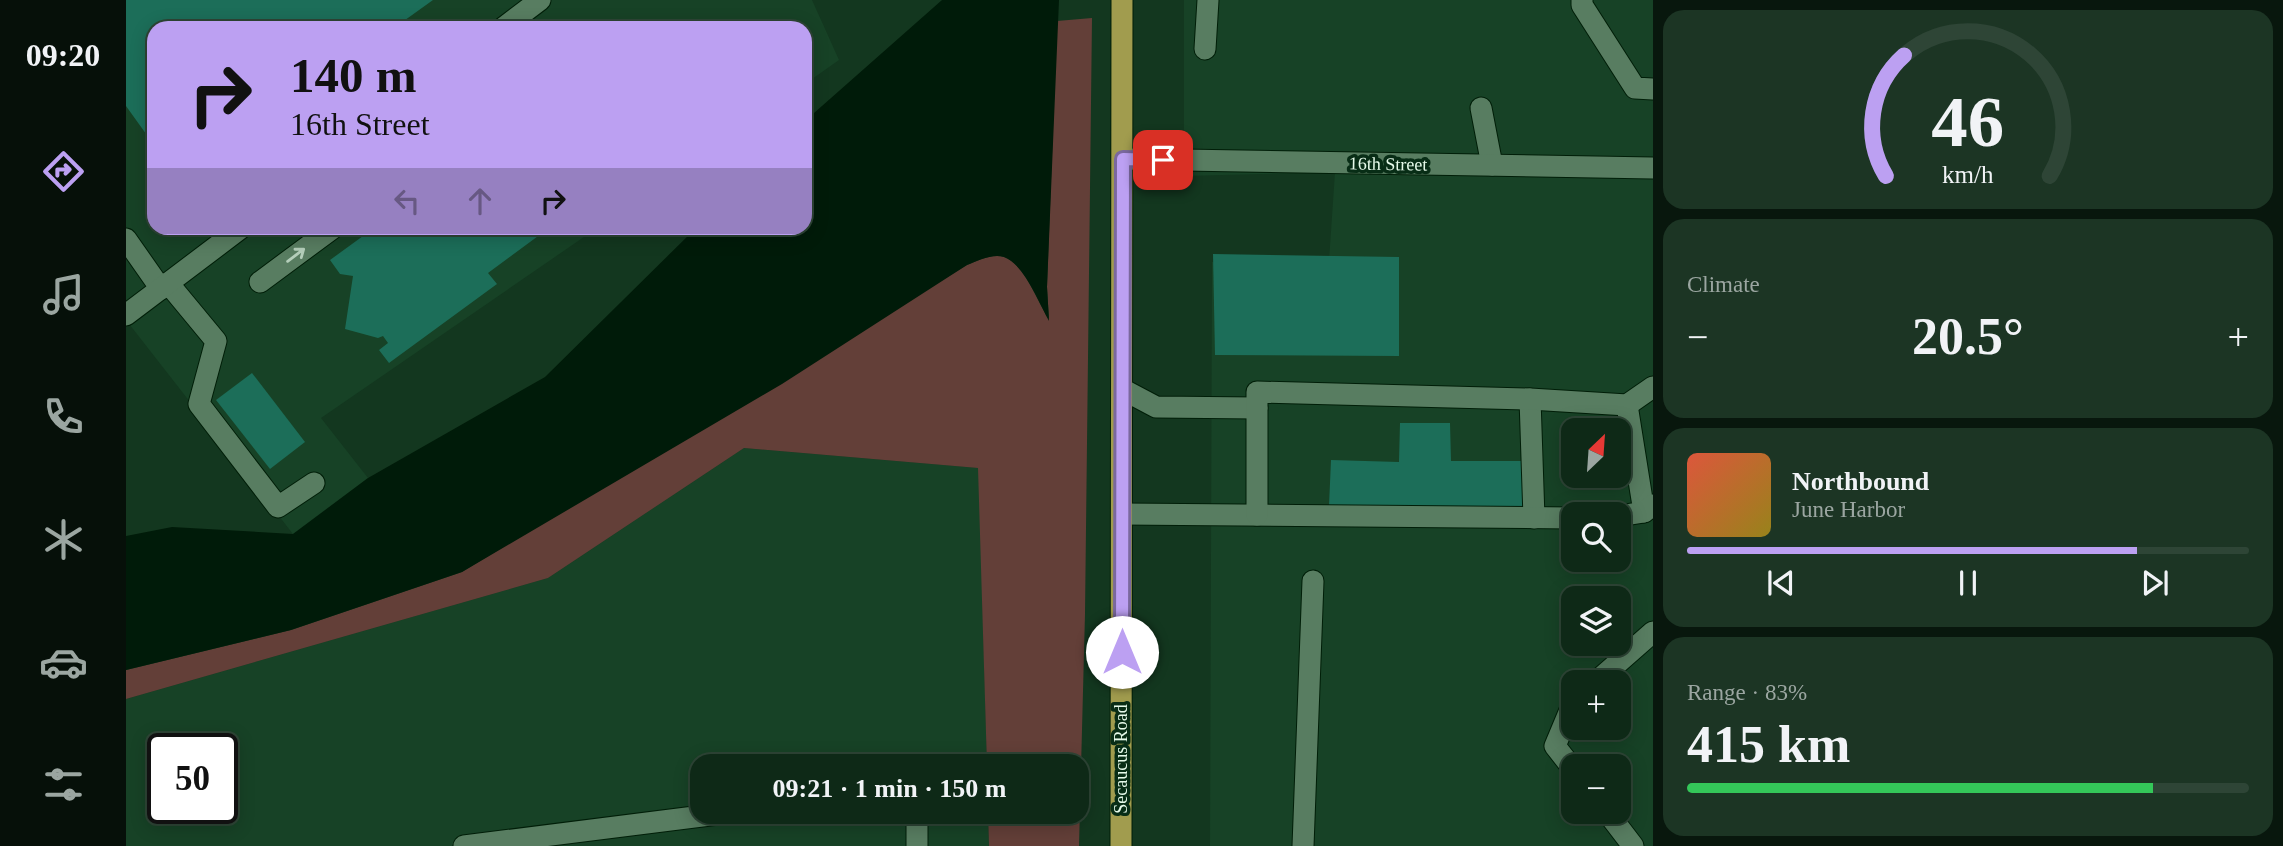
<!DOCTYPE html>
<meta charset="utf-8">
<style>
body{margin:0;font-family:"Times New Roman",serif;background:#1c3524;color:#f1f3f6;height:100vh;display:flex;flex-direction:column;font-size:26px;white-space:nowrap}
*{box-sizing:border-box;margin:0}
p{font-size:23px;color:#9ba6a1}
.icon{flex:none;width:38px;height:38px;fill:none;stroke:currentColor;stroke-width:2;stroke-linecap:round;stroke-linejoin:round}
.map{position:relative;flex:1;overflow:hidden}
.details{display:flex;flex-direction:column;gap:10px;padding:10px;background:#08170d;width:630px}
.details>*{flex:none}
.hud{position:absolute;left:21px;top:21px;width:665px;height:214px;border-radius:21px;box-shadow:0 4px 18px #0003,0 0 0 2px #2e4536;background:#bca0f2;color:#111;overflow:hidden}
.needle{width:46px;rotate:25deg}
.controls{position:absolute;left:1435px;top:418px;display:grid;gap:14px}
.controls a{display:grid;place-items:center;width:70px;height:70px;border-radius:14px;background:#0e2917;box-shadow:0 4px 18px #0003,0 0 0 2px #2e4536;font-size:35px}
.speed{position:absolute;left:21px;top:733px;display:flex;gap:14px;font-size:35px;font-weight:700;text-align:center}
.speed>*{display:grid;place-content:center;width:91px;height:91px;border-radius:50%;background:#0e2917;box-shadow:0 4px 18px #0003,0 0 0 2px #2e4536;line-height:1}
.speed .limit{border:4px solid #111;border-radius:10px;background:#fff;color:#111}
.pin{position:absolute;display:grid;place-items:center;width:60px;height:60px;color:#fff;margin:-30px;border-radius:14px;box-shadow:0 4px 10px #0006}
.me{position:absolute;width:77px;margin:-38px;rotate:0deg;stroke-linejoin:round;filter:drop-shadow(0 0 5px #0008)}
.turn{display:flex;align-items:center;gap:24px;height:147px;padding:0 28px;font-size:32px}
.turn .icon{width:91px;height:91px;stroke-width:2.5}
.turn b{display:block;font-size:49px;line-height:60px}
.lanes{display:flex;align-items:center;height:66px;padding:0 28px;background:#0003;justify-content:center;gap:35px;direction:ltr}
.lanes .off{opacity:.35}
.big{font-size:52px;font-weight:800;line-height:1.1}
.details .widget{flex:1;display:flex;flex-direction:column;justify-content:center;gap:10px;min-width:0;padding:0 24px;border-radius:21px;background:#1c3524}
.details .dial{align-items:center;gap:0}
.dial svg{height:182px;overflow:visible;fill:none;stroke:#2e4536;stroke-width:7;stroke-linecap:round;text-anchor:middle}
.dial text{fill:#f1f3f6;stroke:none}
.song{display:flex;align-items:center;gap:21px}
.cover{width:84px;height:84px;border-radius:10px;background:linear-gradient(135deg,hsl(10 70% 55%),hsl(50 70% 35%))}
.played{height:7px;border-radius:4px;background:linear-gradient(90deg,#bca0f2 80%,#2e4536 80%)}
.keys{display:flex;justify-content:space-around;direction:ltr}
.heat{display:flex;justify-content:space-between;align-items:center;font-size:38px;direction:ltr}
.charge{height:10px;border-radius:5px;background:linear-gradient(90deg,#34c759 83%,#2e4536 0)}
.trip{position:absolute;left:564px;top:754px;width:399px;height:70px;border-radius:21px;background:#0e2917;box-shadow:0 4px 18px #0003,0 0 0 2px #2e4536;font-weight:800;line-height:70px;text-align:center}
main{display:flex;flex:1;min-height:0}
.tab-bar{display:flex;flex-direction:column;width:126px;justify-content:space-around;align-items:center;background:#061009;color:#9ba6a1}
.tab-bar .icon{width:49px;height:49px}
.tab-bar .on{color:#bca0f2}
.tab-bar b{font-size:32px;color:#f1f3f6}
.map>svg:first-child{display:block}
.built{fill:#174226;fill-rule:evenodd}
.green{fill:#633f38}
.water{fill:#001b09}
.building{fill:#1c6e59}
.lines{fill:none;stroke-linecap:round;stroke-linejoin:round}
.minor-casing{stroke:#001e08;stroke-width:23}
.major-casing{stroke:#001e08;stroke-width:23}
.minor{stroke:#587d61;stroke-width:21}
.major{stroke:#a19c4e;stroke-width:21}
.oneway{stroke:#b4ceba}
.route-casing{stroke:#7a689d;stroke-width:18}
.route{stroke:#bca0f2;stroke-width:12}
.labels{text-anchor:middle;stroke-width:7;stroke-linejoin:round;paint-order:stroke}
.street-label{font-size:18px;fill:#e6faea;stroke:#082d16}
</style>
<main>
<nav class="tab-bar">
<b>09:20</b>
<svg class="icon on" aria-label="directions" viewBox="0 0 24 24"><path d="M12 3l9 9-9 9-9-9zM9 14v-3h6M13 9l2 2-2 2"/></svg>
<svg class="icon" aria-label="music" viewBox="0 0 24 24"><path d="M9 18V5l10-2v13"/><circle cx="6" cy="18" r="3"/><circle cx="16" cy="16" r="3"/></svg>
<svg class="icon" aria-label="phone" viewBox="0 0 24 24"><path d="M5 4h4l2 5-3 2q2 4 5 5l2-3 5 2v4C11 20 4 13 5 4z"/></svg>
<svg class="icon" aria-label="climate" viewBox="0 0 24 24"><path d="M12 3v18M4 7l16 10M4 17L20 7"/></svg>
<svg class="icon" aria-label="car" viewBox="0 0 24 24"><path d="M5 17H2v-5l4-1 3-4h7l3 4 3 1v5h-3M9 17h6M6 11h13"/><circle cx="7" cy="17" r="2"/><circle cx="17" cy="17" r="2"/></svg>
<svg class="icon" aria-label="filters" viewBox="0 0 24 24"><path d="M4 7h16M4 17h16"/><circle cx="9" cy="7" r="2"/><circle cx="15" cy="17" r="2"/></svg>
</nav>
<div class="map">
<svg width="1527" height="846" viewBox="0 0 1527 846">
<rect width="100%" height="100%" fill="#13371f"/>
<g class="built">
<polygon points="0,0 686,0 713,60 679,84 679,28 28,28 28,228 471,228 195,418 242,478 167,534 0,320"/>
<path d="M1058,0H1527V846H1084L1086,262L1203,261L1209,172L1058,176ZM1447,430H1493V476H1447ZM1447,514H1493V560H1447ZM1447,598H1493V644H1447ZM1447,682H1493V728H1447ZM1447,766H1493V812H1447Z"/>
<path d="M618,448L853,468L861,766H576V812H862L863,846H0V699L422,578ZM37,749H96V808H37Z"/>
</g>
<path class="green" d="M966,18L959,614L953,846H863L862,812H950V766H861L852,468L618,448L422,578L0,699V670L165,630L336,572L841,265C851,261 866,253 878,257C899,264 911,302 923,319L921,287L931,21Z"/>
<path class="water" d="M816,0H933L921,287L923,321C913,303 898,264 878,257C867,253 851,261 841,265L656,384L336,572L165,630L0,670V536L46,527L167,534L242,478L419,377L570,228H679V121Z"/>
<g class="building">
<polygon points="0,0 307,0 268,28 28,28 28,145 0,106"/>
<polygon points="248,228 423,228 362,273 371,284 263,363 253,350 262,343 257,336 252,338 219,329 227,276 214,274 204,260"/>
<polygon points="1087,254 1273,257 1273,356 1089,355"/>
<polygon points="126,373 179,442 144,469 90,400"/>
<polygon points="1274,423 1324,423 1325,461 1397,461 1397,507 1203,506 1205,460 1273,462"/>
</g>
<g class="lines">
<defs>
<g id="minor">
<polyline points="1456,0 1456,5 1509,88 1527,89"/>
<polyline points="377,28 414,0"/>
<polyline points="1079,49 1082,0"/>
<polyline points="1355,108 1366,165"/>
<polyline points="997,159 1527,168"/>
<polyline points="0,239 35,289"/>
<polyline points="134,282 207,228"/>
<polyline points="42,283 90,341 73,404 152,507 188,483"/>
<polyline points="0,315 115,228"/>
<polyline points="996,389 1030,407 1131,408"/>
<polyline points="1404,399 1408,518"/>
<polyline points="1501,405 1518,512"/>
<polyline points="996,514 1447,518"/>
<polyline points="1131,515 1131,392 1404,399 1501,405 1527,387"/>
<polyline points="1493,516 1518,512 1527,505"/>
<polyline points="1470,682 1527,632"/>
<polyline points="1447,703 1429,746 1447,769"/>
<polyline points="791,812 791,846"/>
<polyline points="1481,812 1507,846"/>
<polyline points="338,846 608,812"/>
<polyline points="1177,846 1187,581"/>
</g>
<polyline id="major" points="995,846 996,0"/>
</defs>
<use href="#minor" class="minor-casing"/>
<use href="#major" class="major-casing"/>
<use href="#minor" class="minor"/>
<use href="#major" class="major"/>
</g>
<defs><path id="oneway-shaft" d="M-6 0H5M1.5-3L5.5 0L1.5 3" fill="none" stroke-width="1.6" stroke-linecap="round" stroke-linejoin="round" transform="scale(1.75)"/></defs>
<use class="oneway" href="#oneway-shaft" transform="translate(170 255) rotate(-37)"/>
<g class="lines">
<defs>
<polyline id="route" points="996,652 997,159 1037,160"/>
</defs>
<use href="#route" class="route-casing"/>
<use href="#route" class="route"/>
</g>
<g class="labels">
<g class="street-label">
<text transform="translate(1262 164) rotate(1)" y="6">16th Street</text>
<text transform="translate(995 759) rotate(-90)" y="6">Secaucus Road</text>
</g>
</g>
</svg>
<div class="controls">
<a><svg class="needle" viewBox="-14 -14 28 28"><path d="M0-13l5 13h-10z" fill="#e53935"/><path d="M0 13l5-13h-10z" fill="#9ba6a1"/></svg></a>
<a><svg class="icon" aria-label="search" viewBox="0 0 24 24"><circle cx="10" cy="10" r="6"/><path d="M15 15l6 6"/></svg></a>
<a><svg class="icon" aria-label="layers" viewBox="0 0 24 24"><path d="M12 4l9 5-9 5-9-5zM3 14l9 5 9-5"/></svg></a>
<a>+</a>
<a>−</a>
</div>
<div class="speed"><div class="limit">50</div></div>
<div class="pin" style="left:1037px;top:160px;background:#d93025"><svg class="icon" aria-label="arrive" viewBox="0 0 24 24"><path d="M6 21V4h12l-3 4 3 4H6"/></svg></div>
<svg class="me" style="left:996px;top:652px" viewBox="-20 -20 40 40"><circle r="19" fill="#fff"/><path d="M0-13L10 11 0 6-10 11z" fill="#bca0f2"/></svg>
<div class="trip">09:21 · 1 min · 150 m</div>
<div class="hud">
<div class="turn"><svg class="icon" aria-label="right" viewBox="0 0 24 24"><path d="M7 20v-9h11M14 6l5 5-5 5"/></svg><div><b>140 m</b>16th Street</div></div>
<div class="lanes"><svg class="icon off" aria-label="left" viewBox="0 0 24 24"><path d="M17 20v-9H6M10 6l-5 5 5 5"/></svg><svg class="icon off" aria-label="ahead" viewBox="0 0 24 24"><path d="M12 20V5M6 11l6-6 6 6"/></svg><svg class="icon" aria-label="right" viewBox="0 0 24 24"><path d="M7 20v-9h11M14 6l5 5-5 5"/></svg></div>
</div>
</div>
<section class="details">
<div class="widget dial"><svg viewBox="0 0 100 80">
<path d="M14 69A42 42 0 1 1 86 69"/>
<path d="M14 69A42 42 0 0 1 22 16" stroke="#bca0f2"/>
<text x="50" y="56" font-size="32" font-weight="700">46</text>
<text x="50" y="72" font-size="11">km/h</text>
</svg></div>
<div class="widget"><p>Climate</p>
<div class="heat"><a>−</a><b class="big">20.5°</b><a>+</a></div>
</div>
<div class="widget">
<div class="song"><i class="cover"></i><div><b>Northbound</b><p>June Harbor</p></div></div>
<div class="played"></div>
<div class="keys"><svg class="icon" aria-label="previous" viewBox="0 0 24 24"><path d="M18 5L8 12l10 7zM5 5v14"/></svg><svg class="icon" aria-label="pause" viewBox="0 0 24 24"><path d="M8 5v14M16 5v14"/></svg><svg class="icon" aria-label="next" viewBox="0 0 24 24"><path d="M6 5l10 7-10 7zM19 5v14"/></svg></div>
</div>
<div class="widget"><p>Range · 83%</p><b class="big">415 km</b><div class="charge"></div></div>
</section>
</main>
